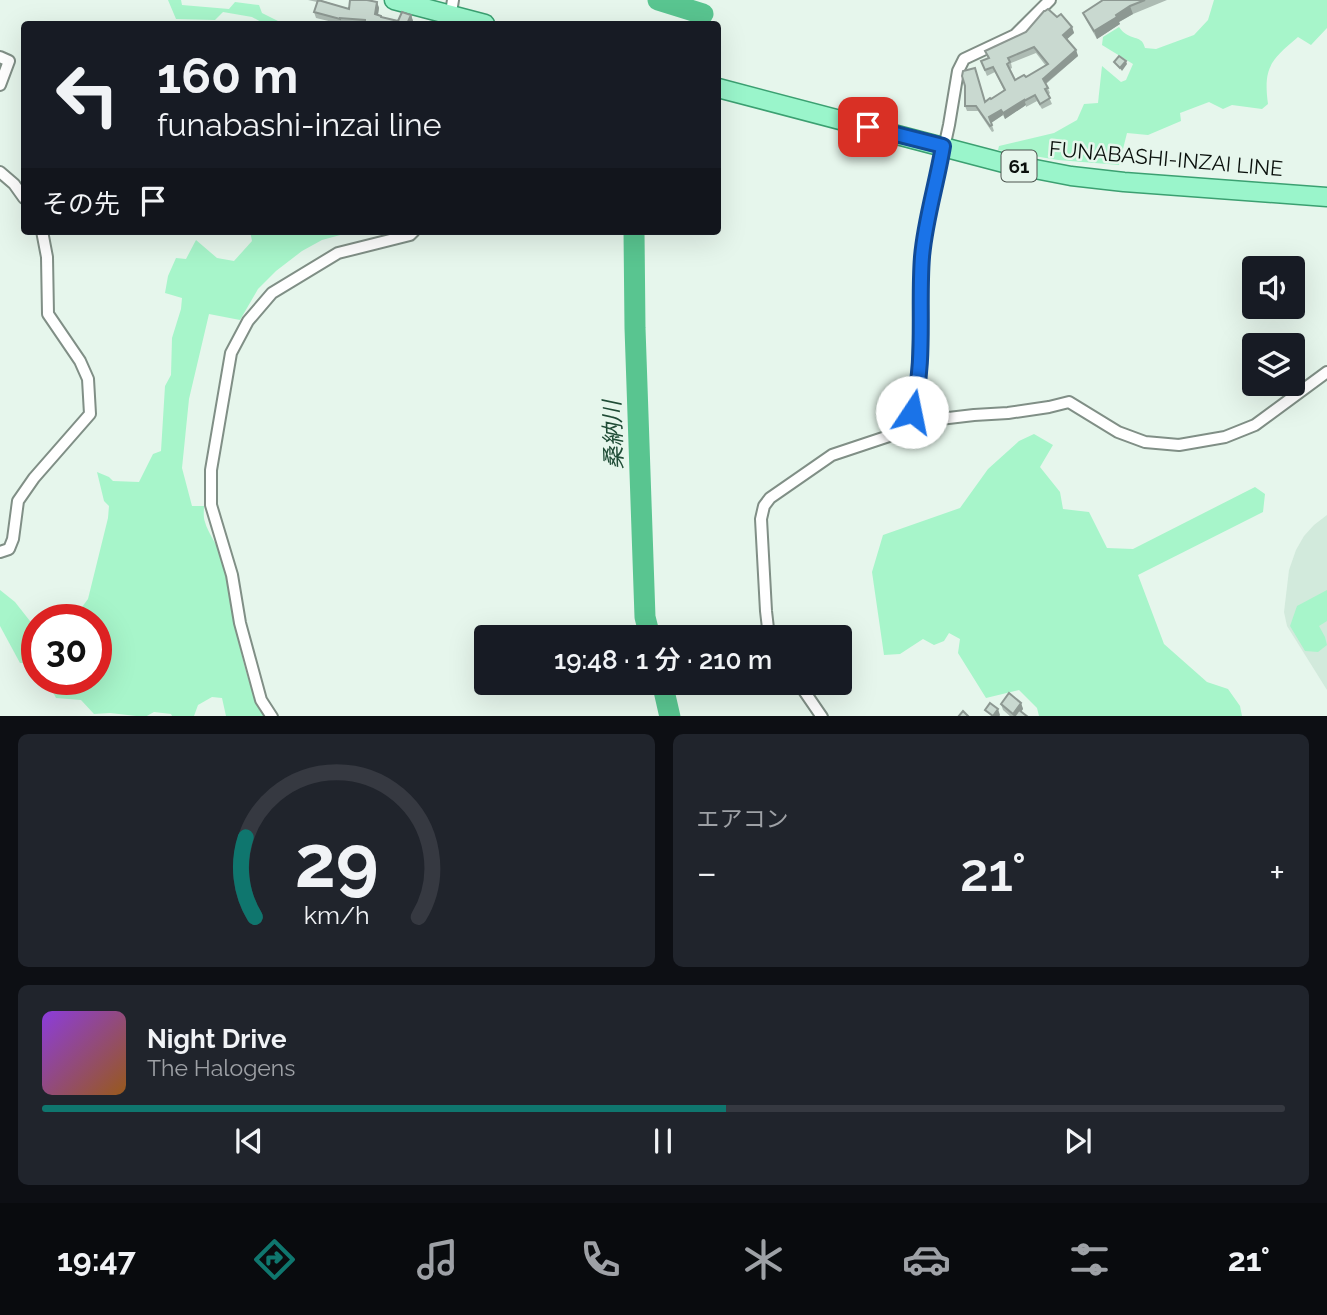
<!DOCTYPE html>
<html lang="ja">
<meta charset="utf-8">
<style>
body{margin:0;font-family:Raleway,"Noto Sans JP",sans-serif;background:#20242c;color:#f1f3f6;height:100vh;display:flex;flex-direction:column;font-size:26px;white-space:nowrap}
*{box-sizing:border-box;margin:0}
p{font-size:23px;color:#9ea1a6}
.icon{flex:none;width:38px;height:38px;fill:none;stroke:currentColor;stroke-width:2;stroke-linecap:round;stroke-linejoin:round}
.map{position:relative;height:716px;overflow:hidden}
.drawer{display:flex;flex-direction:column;gap:18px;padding:18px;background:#0d0f14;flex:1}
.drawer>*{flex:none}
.guide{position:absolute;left:21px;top:21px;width:700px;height:214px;border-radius:7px;box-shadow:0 7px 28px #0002;background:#171b24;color:#f1f3f6;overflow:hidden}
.buttons{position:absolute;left:1242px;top:256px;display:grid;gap:14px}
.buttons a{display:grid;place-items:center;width:63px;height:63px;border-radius:7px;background:#171b24;box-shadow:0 7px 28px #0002;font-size:35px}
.speed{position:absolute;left:21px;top:604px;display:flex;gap:14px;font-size:35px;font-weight:700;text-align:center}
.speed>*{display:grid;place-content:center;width:91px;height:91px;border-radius:50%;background:#171b24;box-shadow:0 7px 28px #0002;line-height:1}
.speed .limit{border:10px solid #d22;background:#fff;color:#111}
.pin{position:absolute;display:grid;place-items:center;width:60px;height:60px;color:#fff;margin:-30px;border-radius:14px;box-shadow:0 4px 10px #0006}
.me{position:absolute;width:77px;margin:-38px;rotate:11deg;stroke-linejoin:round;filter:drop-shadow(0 0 5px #0008)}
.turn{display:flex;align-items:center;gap:24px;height:147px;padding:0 21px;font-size:32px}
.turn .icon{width:91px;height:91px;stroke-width:2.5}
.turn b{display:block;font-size:49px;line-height:60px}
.then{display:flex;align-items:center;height:66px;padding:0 21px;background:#0003;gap:14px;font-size:26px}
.big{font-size:52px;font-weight:600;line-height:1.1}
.drawer .widget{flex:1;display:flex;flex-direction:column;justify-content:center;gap:10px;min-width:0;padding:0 24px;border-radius:10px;background:#20242c}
.drawer .dial{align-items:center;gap:0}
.dial svg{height:182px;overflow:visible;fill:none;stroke:#363941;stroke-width:7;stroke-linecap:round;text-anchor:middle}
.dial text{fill:#f1f3f6;stroke:none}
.song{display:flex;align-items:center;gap:21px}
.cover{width:84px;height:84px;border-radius:10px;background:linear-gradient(135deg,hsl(270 70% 55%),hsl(30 70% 35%))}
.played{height:7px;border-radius:4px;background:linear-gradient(90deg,#0f766e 55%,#363941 55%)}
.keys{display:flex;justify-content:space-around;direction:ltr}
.heat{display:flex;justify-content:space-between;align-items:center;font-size:38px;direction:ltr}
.drawer .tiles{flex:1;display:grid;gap:18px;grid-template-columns:1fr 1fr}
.widget:last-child{grid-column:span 2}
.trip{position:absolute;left:474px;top:625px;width:378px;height:70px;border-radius:7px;background:#171b24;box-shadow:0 7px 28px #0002;font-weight:600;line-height:70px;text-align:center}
.dock{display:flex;height:112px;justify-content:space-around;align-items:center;background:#090b0e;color:#9ea1a6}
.dock .icon{width:49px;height:49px}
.dock .active{color:#0f766e}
.dock b{font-size:32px;color:#f1f3f6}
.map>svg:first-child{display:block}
.built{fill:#d2eadc}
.green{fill:#a7f5ca}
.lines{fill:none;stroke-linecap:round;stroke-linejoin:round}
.river{stroke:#59c590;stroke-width:21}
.street-casing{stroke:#808f86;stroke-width:14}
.primary-casing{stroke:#3ba071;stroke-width:21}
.street{stroke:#fff;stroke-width:10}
.primary{stroke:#9af5cb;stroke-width:18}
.wall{fill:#adbbb3;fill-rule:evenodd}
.shaded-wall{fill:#8d9892}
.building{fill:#c9d9d0;stroke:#8d9892;stroke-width:2;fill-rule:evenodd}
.route-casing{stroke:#114b97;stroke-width:18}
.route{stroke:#1a73e8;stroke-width:12}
.labels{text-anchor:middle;stroke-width:5;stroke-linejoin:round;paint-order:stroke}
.shield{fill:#e6f6ec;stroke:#4c554f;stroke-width:2}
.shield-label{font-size:19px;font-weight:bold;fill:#0a100c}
.street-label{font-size:21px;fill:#0a100c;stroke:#e6f6ec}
.water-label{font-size:23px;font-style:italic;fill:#1f4c36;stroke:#e6f6ec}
</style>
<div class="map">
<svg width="1327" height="717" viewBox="0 0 1327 717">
<rect width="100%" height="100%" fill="#e6f6ec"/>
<polygon class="built" points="1327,515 1327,690 1287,626 1284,612 1289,570 1296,550 1304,536 1314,525"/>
<g class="green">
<polygon points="168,0 181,0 182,5 229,9 235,2 259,5 262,13 284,24 265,24 252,17 223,12 215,20 176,19"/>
<path d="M1214,0H1327V28L1311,45L1298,37C1271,60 1263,67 1268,104L1262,109L1232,105L1223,109L1209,102L1180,113L1181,121L1148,135L1127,133L1119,165L1058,160L998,150L999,146L1054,133L1077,120L1084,104L1098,103L1102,66L1121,82L1126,80L1133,64L1102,45L1103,37L1119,27C1121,30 1123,32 1126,34C1135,40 1142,36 1145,48L1156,49L1194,35L1208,20Z"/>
<path d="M250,231H355L322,240L302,251L276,271L258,289L240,320L209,314L189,399L182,468L192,506H204C204,511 203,517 205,522C208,533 217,544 221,556C237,609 236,668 265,716H226L222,698L212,697L198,705L194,716H172L171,714L154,712L145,717L110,713L94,714L81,700L56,698L46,679H96V620L73,619L88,599L108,518L109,506L104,501L97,472L109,477L113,481L139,482L153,454L161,451L165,386L171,375L172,338L181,309L182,298L165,293L168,276L176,258L186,259L196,240L217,258L234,261L252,241Z"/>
<polygon points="1034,434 1053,445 1040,467 1060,492 1063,509 1089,512 1107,548 1133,549 1255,487 1265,494 1263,512 1138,575 1164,644 1207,682 1228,689 1240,706 1242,716 1039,716 1037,708 1019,690 986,698 958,653 960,639 949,633 944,641 934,645 923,639 900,654 884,655 872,572 883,535 960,508 988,469 1019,441"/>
<polygon points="0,590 15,602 37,630 37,663 20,663 0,626"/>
<polygon points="1327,590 1327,621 1319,626 1325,637 1327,645 1318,652 1305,651 1290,626 1297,606"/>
</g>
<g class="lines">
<g class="river">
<polyline points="658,0 703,14"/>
<polyline points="634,231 635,328 645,617 650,637"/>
<polyline points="662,682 670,717"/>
</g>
<defs>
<g id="street">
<polyline points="449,24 453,0"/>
<polyline points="0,57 9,61 0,85"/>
<polyline points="0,172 14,184 24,198"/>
<polyline points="907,427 940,419 974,415 1008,413 1049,407 1069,402 1118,432 1145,442 1179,445 1225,437 1255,425 1327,372"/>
<polyline points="0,552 9,549 13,539 18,501 34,478 90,414 88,379 80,361 48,314 47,257 42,231"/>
<polyline points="769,637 766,611 761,519 764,506 770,498 832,455 895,434 907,427 917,394 922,258 924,239 949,125 958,71 964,59 1015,35 1050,0"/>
<polyline points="798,682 822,717"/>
<polyline points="272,717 261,700 240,623 232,575 211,505 211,470 231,353 248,321 272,293 338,253 410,235 414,231"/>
</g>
<g id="primary">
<polyline points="394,0 485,24"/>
<polyline points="718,88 1004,163 1071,176 1124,182 1327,197"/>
</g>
</defs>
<use href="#street" class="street-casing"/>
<use href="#primary" class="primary-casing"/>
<use href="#street" class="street"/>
<use href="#primary" class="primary"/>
</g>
<g class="wall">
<polygon points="308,0 321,0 349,9 377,2 379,8 378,15 381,16 382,18 398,21 411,15 413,21 411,24 353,24 343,23 342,24 341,24 316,18 314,12 317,2"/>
<polygon points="1103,0 1167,0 1133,14 1119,22 1120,24 1097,39 1086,20 1083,13"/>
<path d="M1057,17L1072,27L1074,33L1067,39L1076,50L1078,56L1046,84L1050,93L1048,95L1052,104L1042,109L1037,101L1026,107V105L1005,119L1003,115L991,123L994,131L992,132L978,111H967L965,106L991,99L1004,90L995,72L987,76L981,61L988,58L985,51ZM1036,53L1046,66L1026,77L1015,80L1010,69L1012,68L1011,63Z"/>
<polygon points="1021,703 1023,709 1021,712 1028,717 1011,717 1003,710 1001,704"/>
</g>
<g class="shaded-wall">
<polygon points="377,2 379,8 377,20 375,14"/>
<polygon points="1130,6 1133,14 1119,22 1120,24 1097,39 1094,31"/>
<polygon points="411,15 413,21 411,24 407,24"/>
<polygon points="1072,27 1074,33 1065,41 1063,35"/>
<polygon points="1076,50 1078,56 1045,84 1043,79"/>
<polygon points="1126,61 1127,64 1122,71 1120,68"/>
<polygon points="1024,100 1026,105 1005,119 1003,113"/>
<polygon points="1001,110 1003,115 991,123 994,131 989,117"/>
<polygon points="1021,703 1023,709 1017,717 1014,717 1013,714"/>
<polygon points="998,709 1000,715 999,717 993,717"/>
</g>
<g class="building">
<polygon points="318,0 349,9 350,0 367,0 377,2 375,14 381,16 381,17 398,21 402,12 411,15 407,24 365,24 365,20 340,18 340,19 314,12"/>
<polygon points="1103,0 1145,0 1130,6 1116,15 1117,17 1094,31 1083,13"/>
<path d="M1048,9L1057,17L1061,14L1072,27L1063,35L1076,50L1043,79L1048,88L1045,89L1050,98L1040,104L1035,95L1024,101V100L1003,113L1001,110L989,117L992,125L990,126L976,106H965V86L962,76L963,71L975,68L985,102L990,98L991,99L1005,90L993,67L985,70L981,61L989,58L985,51L1026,32L1044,11H1045ZM1034,47L1048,64L1026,77L1024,75L1015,80L1007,64L1010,62L1008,58Z"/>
<polygon points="1119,56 1126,61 1120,68 1114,62"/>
<polygon points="1009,693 1021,703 1013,714 1001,704"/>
<polygon points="990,703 998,709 993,716 985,710"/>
<polygon points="1019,710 1028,717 1014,717"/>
<polygon points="963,711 969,717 958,717"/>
</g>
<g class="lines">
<defs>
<path id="route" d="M868,127L943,146C937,183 925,220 922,257C918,308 926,363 912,412"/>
</defs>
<use href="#route" class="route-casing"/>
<use href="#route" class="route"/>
</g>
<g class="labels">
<rect class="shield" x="1001.5" y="150.5" width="35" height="31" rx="5"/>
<g class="shield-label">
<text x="1019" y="173">61</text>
</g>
<g class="street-label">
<text transform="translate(1166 159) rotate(5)" y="7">FUNABASHI-INZAI LINE</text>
</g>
<g class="water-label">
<text transform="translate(613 435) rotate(-92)" y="8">桑納川</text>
</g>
</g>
</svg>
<div class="buttons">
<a><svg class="icon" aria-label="sound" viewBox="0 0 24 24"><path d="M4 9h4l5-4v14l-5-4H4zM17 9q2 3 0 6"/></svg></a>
<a><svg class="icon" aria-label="layers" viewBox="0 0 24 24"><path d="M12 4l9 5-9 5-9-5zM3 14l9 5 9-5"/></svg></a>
</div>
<div class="speed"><div class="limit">30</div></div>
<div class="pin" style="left:868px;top:127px;background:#d93025"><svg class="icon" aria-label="arrive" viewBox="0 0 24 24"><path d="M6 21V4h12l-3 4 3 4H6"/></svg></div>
<svg class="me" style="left:912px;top:412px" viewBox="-20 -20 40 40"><circle r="19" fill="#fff"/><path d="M0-13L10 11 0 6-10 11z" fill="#1a73e8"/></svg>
<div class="trip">19:48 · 1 分 · 210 m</div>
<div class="guide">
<div class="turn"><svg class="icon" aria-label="left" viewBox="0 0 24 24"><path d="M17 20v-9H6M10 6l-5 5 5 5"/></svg><div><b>160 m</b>funabashi-inzai line</div></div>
<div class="then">その先<svg class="icon" aria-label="arrive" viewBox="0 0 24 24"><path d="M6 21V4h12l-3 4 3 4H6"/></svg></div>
</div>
</div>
<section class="drawer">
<div class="tiles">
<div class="widget dial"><svg viewBox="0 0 100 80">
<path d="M14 69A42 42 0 1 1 86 69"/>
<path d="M14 69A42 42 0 0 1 10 34" stroke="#0f766e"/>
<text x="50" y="56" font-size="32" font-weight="700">29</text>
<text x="50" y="72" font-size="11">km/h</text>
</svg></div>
<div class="widget"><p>エアコン</p>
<div class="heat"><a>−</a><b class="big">21°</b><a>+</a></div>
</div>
<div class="widget">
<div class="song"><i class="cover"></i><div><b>Night Drive</b><p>The Halogens</p></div></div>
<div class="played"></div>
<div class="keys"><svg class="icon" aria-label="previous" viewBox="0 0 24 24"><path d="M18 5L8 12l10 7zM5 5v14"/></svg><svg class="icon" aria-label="pause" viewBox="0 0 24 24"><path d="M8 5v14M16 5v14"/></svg><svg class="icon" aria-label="next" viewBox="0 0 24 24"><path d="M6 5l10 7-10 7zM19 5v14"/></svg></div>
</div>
</div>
</section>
<nav class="dock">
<b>19:47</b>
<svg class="icon active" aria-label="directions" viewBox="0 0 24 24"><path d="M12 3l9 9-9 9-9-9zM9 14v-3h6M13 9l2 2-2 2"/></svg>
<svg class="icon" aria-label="music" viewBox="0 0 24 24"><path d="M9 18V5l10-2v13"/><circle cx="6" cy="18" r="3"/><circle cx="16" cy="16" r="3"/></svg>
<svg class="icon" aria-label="phone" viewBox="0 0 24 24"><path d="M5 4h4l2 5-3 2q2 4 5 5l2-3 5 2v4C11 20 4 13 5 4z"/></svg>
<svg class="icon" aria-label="climate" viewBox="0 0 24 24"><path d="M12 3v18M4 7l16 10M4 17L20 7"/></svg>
<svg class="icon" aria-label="car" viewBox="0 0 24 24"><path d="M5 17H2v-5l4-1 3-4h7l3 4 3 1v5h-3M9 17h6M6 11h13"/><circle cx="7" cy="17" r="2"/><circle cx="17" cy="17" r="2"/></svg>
<svg class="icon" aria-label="filters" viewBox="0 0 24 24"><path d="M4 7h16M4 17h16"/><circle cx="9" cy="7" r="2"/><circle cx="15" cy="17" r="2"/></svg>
<b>21°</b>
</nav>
